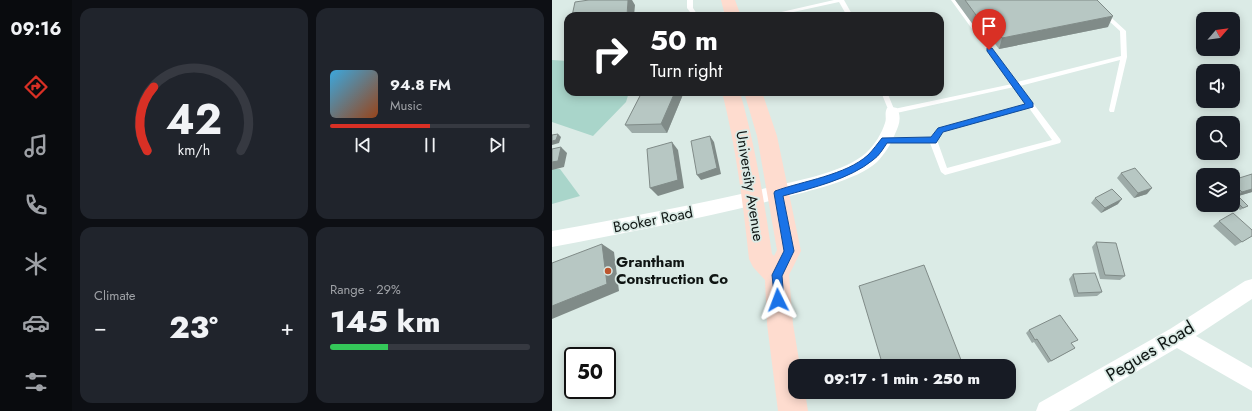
<!DOCTYPE html>
<meta charset="utf-8">
<style>
body{margin:0;font-family:Jost,sans-serif;background:#20242c;color:#f1f3f6;height:100vh;display:flex;flex-direction:column;font-size:15px;white-space:nowrap}
*{box-sizing:border-box;margin:0}
p{font-size:13px;color:#9ea1a6}
.icon{flex:none;width:22px;height:22px;fill:none;stroke:currentColor;stroke-width:2;stroke-linecap:round;stroke-linejoin:round}
.map{position:relative;flex:1;overflow:hidden}
.sheet{display:flex;flex-direction:column;gap:8px;padding:8px;background:#0d0f14;width:480px}
.sheet>*{flex:none}
.banner{position:absolute;left:12px;top:12px;width:380px;height:84px;border-radius:12px;box-shadow:0 2px 10px #0003;background:#202124;color:#fff;overflow:hidden}
.needle{width:26px;rotate:62deg}
.controls{position:absolute;left:644px;top:12px;display:grid;gap:8px}
.controls a{display:grid;place-items:center;width:44px;height:44px;border-radius:8px;background:#171b24;box-shadow:0 2px 10px #0003;font-size:20px}
.speed{position:absolute;left:12px;top:347px;display:flex;gap:8px;font-size:20px;font-weight:700;text-align:center}
.speed>*{display:grid;place-content:center;width:52px;height:52px;border-radius:50%;background:#171b24;box-shadow:0 2px 10px #0003;line-height:1}
.speed .limit{border:2px solid #111;border-radius:6px;background:#fff;color:#111}
.pin{position:absolute;display:grid;place-items:center;width:34px;height:34px;color:#fff;margin:-41px -17px;border-radius:50% 50% 50% 0;rotate:-45deg;box-shadow:0 0 4px #0007}
.pin .icon{rotate:45deg}
.me{position:absolute;width:44px;margin:-22px;rotate:357deg;stroke-linejoin:round;filter:drop-shadow(0 0 3px #0008)}
.turn{display:flex;align-items:center;gap:14px;height:84px;padding:0 20px;font-size:18px}
.turn .icon{width:52px;height:52px;stroke-width:2.5}
.turn b{display:block;font-size:28px;line-height:34px}
.big{font-size:30px;font-weight:800;line-height:1.1}
.sheet .tile{flex:1;display:flex;flex-direction:column;justify-content:center;gap:6px;min-width:0;padding:0 14px;border-radius:12px;background:#20242c}
.sheet .dial{align-items:center;gap:0}
.dial svg{height:104px;overflow:visible;fill:none;stroke:#363941;stroke-width:7;stroke-linecap:round;text-anchor:middle}
.dial text{fill:#f1f3f6;stroke:none}
.song{display:flex;align-items:center;gap:12px}
.cover{width:48px;height:48px;border-radius:6px;background:linear-gradient(135deg,hsl(200 70% 55%),hsl(20 70% 35%))}
.played{height:4px;border-radius:2px;background:linear-gradient(90deg,#d93025 50%,#363941 50%)}
.keys{display:flex;justify-content:space-around;direction:ltr}
.heat{display:flex;justify-content:space-between;align-items:center;font-size:22px;direction:ltr}
.charge{height:6px;border-radius:3px;background:linear-gradient(90deg,#34c759 29%,#363941 0)}
.sheet .tiles{flex:1;display:grid;gap:8px;grid-template-columns:repeat(2,1fr)}
.trip{position:absolute;left:236px;top:359px;width:228px;height:40px;border-radius:12px;background:#171b24;box-shadow:0 2px 10px #0003;font-weight:800;line-height:40px;text-align:center}
main{display:flex;flex:1;min-height:0}
.dock{display:flex;flex-direction:column;width:72px;justify-content:space-around;align-items:center;background:#090b0e;color:#9ea1a6}
.dock .icon{width:28px;height:28px}
.dock .current{color:#d93025}
.dock b{font-size:18px;color:#f1f3f6}
.map>svg:first-child{display:block}
.green{fill:#a9d5ca}
.lines{fill:none;stroke-linecap:round;stroke-linejoin:round}
.service{fill:#fff;fill-rule:evenodd}
.minor{fill:#fff;fill-rule:evenodd}
.secondary{fill:#fedccf;fill-rule:evenodd}
.wall{fill:#9daba8}
.shaded-wall{fill:#808b88}
.building{fill:#b7c7c3;stroke:#808b88}
.route{fill:#1a73e8;stroke:#114b97}
.poi-dot{fill:#bd552d;stroke:#dbebe6;stroke-width:1.5}
.labels{text-anchor:middle;stroke-width:3.5;stroke-linejoin:round;paint-order:stroke}
.street-label{font-size:15px;fill:#0f1513;stroke:#dbebe6}
.poi-label{font-size:15px;font-weight:bold;fill:#0f1513;stroke:#dbebe6;text-anchor:start}
.near-street-label{font-size:18px;fill:#0f1513;stroke:#dbebe6}
</style>
<main>
<nav class="dock">
<b>09:16</b>
<svg class="icon current" aria-label="directions" viewBox="0 0 24 24"><path d="M12 3l9 9-9 9-9-9zM9 14v-3h6M13 9l2 2-2 2"/></svg>
<svg class="icon" aria-label="music" viewBox="0 0 24 24"><path d="M9 18V5l10-2v13"/><circle cx="6" cy="18" r="3"/><circle cx="16" cy="16" r="3"/></svg>
<svg class="icon" aria-label="phone" viewBox="0 0 24 24"><path d="M5 4h4l2 5-3 2q2 4 5 5l2-3 5 2v4C11 20 4 13 5 4z"/></svg>
<svg class="icon" aria-label="climate" viewBox="0 0 24 24"><path d="M12 3v18M4 7l16 10M4 17L20 7"/></svg>
<svg class="icon" aria-label="car" viewBox="0 0 24 24"><path d="M5 17H2v-5l4-1 3-4h7l3 4 3 1v5h-3M9 17h6M6 11h13"/><circle cx="7" cy="17" r="2"/><circle cx="17" cy="17" r="2"/></svg>
<svg class="icon" aria-label="filters" viewBox="0 0 24 24"><path d="M4 7h16M4 17h16"/><circle cx="9" cy="7" r="2"/><circle cx="15" cy="17" r="2"/></svg>
</nav>
<section class="sheet">
<div class="tiles">
<div class="tile dial"><svg viewBox="0 0 100 80">
<path d="M14 69A42 42 0 1 1 86 69"/>
<path d="M14 69A42 42 0 0 1 19 20" stroke="#d93025"/>
<text x="50" y="56" font-size="32" font-weight="700">42</text>
<text x="50" y="72" font-size="11">km/h</text>
</svg></div>
<div class="tile">
<div class="song"><i class="cover"></i><div><b>94.8 FM</b><p>Music</p></div></div>
<div class="played"></div>
<div class="keys"><svg class="icon" aria-label="previous" viewBox="0 0 24 24"><path d="M18 5L8 12l10 7zM5 5v14"/></svg><svg class="icon" aria-label="pause" viewBox="0 0 24 24"><path d="M8 5v14M16 5v14"/></svg><svg class="icon" aria-label="next" viewBox="0 0 24 24"><path d="M6 5l10 7-10 7zM19 5v14"/></svg></div>
</div>
<div class="tile"><p>Climate</p>
<div class="heat"><a>−</a><b class="big">23°</b><a>+</a></div>
</div>
<div class="tile"><p>Range · 29%</p><b class="big">145 km</b><div class="charge"></div></div>
</div>
</section>
<div class="map">
<svg width="700" height="411" viewBox="0 0 700 411">
<rect width="100%" height="100%" fill="#dbebe6"/>
<g class="green">
<polygon points="0,60 16,61 16,92 77,92 74,102 41,136 0,122"/>
<polygon points="0,169 8,169 28,196 0,204"/>
</g>
<g class="lines">
<g class="service">
<polygon points="135,0 141,0 141,8 145,14 180,11 197,16 180,15 141,16 135,8"/>
<polygon points="282,0 292,0 301,16 295,16 287,2 223,16 212,16"/>
<path d="M399,0H405L465,82L569,56L568,31L534,0H540L574,31L575,57L562,112H558L557,110L568,60L468,86L508,139L509,141L508,143L393,175L389,172L378,143L330,142L329,140L330,138L333,137H379L386,128L474,104L462,87L340,114H338L329,92H335L342,109L460,84ZM477,108L500,140L395,168L385,140L390,132Z"/>
</g>
<g class="minor">
<path d="M340,107L345,108C350,118 347,125 343,134C339,144 332,155 325,162C306,180 254,192 229,198C153,218 77,232 0,247V231C75,217 149,204 223,186C249,180 294,171 314,153C322,146 330,133 333,123C335,118 332,114 335,108Z"/>
<polygon points="700,279 700,299 644,336 700,368 700,391 625,348 517,411 484,411 487,403 618,329 693,281"/>
</g>
<g class="secondary">
<polygon points="169,0 183,0 189,16 173,16"/>
<path d="M170,92H188C203,145 212,199 220,254L222,256L225,250L205,136L192,92H210L225,136L249,251L237,275L241,324L248,366H243V392H253L256,411H226L215,324L213,280L201,267L197,259C191,203 184,147 170,92Z"/>
</g>
</g>
<g class="wall">
<polygon points="403,0 545,0 556,27 447,49 437,36 430,37"/>
<polygon points="90,92 132,92 115,133 80,133 73,125"/>
<polygon points="569,173 595,194 582,198 565,178"/>
<polygon points="681,180 700,192 686,196 696,206 688,210 681,204 681,199 684,197 683,197 681,195"/>
<polygon points="543,198 566,204 549,213 539,203"/>
<polygon points="667,221 700,236 683,246 661,226"/>
<polygon points="544,242 573,276 568,280 548,279 540,247"/>
<polygon points="521,274 550,292 545,296 522,297 517,279"/>
<polygon points="477,330 520,344 523,348 496,363 482,342 480,343 474,333"/>
</g>
<g class="shaded-wall">
<polygon points="76,0 80,0 83,5 82,16 75,16"/>
<polygon points="561,16 556,27 447,49 450,38"/>
<polygon points="440,24 437,36 430,37 432,26"/>
<polygon points="123,92 132,92 115,133 109,124"/>
<polygon points="6,134 9,137 7,143 0,145 0,141"/>
<polygon points="158,136 162,142 169,174 149,180 145,175"/>
<polygon points="120,142 126,150 132,188 106,196 98,188"/>
<polygon points="9,147 15,153 12,167 0,170 0,162"/>
<polygon points="600,188 595,194 582,198 586,193"/>
<polygon points="700,189 700,192 683,197 690,192"/>
<polygon points="570,199 566,204 549,213 553,208"/>
<polygon points="50,244 62,252 67,291 0,319 0,306"/>
</g>
<g class="building">
<polygon points="37,0 76,0 75,16 20,16 23,2"/>
<polygon points="413,0 545,0 561,16 450,38 440,24 432,26"/>
<polygon points="90,92 123,92 109,124 73,125"/>
<polygon points="6,134 4,140 0,141 0,135"/>
<polygon points="158,136 165,168 145,175 139,141"/>
<polygon points="120,142 126,180 98,188 95,149"/>
<polygon points="9,147 6,161 0,162 0,149"/>
<polygon points="583,168 600,188 586,193 569,173"/>
<polygon points="700,174 700,189 690,192 681,183 681,180"/>
<polygon points="560,189 570,199 553,208 543,198"/>
<polygon points="686,196 696,206 691,208 681,198"/>
<polygon points="681,213 700,230 700,236 690,242 667,221"/>
<polygon points="544,242 564,243 573,276 553,275"/>
<polygon points="50,244 55,284 0,306 0,263"/>
<polygon points="372,265 411,365 408,366 331,366 307,286"/>
<polygon points="543,273 550,292 526,293 521,274"/>
<polygon points="508,315 526,340 519,343 523,348 499,361 485,339 483,340 477,330"/>
</g>
<path class="route" d="M435,48H440L481,103V107L391,132L384,143H335C331,149 327,156 321,160C298,179 260,188 231,196L242,251L230,276L232,300L230,303L226,305L223,303L220,275L232,251L222,193L223,191C251,181 294,175 316,155C321,150 326,143 330,138L379,137L386,128L473,104L435,51Z"/>
<circle class="poi-dot" cx="56" cy="271" r="4"/>
<g class="labels">
<g class="street-label">
<text transform="translate(198 186) rotate(81)" y="5">University Avenue</text>
<text transform="translate(101 220) rotate(-11)" y="5">Booker Road</text>
</g>
<g class="poi-label">
<text x="64" y="267">Grantham<tspan x="64" dy="17">Construction Co</tspan></text>
</g>
<g class="near-street-label">
<text transform="translate(598 351) rotate(-31)" y="6">Pegues Road</text>
</g>
</g>
</svg>
<div class="controls">
<a><svg class="needle" viewBox="-14 -14 28 28"><path d="M0-13l5 13h-10z" fill="#e53935"/><path d="M0 13l5-13h-10z" fill="#9ea1a6"/></svg></a>
<a><svg class="icon" aria-label="sound" viewBox="0 0 24 24"><path d="M4 9h4l5-4v14l-5-4H4zM17 9q2 3 0 6"/></svg></a>
<a><svg class="icon" aria-label="search" viewBox="0 0 24 24"><circle cx="10" cy="10" r="6"/><path d="M15 15l6 6"/></svg></a>
<a><svg class="icon" aria-label="layers" viewBox="0 0 24 24"><path d="M12 4l9 5-9 5-9-5zM3 14l9 5 9-5"/></svg></a>
</div>
<div class="speed"><div class="limit">50</div></div>
<div class="pin" style="left:437px;top:50px;background:#d93025"><svg class="icon" aria-label="arrive" viewBox="0 0 24 24"><path d="M6 21V4h12l-3 4 3 4H6"/></svg></div>
<svg class="me" style="left:226px;top:300px" viewBox="-20 -20 40 40"><path d="M0-17L14 15 0 8-14 15z" fill="#1a73e8" stroke="#fff" stroke-width="4"/></svg>
<div class="trip">09:17 · 1 min · 250 m</div>
<div class="banner">
<div class="turn"><svg class="icon" aria-label="right" viewBox="0 0 24 24"><path d="M7 20v-9h11M14 6l5 5-5 5"/></svg><div><b>50 m</b>Turn right</div></div>
</div>
</div>
</main>
